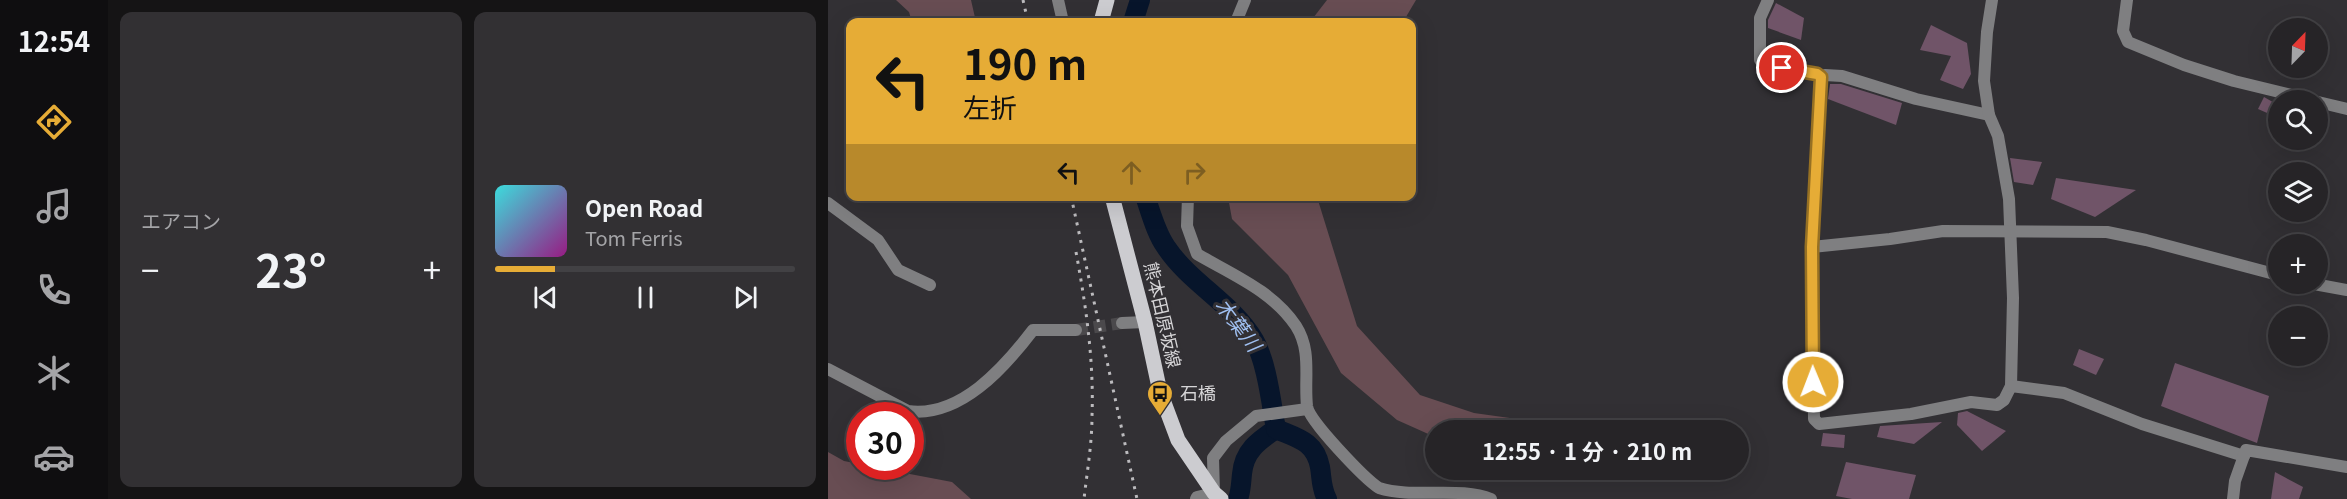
<!DOCTYPE html>
<html lang="ja">
<meta charset="utf-8">
<style>
body{margin:0;font-family:Georgia,"Noto Sans JP",serif;background:#323033;color:#f1f3f6;height:100vh;display:flex;flex-direction:column;font-size:22px;white-space:nowrap}
*{box-sizing:border-box;margin:0}
p{font-size:20px;color:#a4a4a7}
.icon{flex:none;width:33px;height:33px;fill:none;stroke:currentColor;stroke-width:2;stroke-linecap:round;stroke-linejoin:round}
.map{position:relative;flex:1;overflow:hidden}
.drawer{display:flex;flex-direction:column;gap:12px;padding:12px;background:#151415;width:720px}
.drawer>*{flex:none}
.hud{position:absolute;left:18px;top:18px;width:570px;height:183px;border-radius:12px;box-shadow:0 6px 24px #0002,0 0 0 2px #424144;background:#e6ac36;color:#111;overflow:hidden}
.needle{width:39px;rotate:23deg}
.buttons{position:absolute;left:1440px;top:18px;display:grid;gap:12px}
.buttons a{display:grid;place-items:center;width:60px;height:60px;border-radius:50%;background:#262427;box-shadow:0 6px 24px #0002,0 0 0 2px #424144;font-size:30px}
.speed{position:absolute;left:18px;top:402px;display:flex;gap:12px;font-size:30px;font-weight:700;text-align:center}
.speed>*{display:grid;place-content:center;width:78px;height:78px;border-radius:50%;background:#262427;box-shadow:0 6px 24px #0002,0 0 0 2px #424144;line-height:1}
.speed .limit{border:9px solid #d22;background:#fff;color:#111}
.pin{position:absolute;display:grid;place-items:center;width:51px;height:51px;color:#fff;margin:-26px;border:3px solid #fff;border-radius:50%;box-shadow:0 2px 6px #0007}
.me{position:absolute;width:66px;margin:-33px;rotate:359deg;stroke-linejoin:round;filter:drop-shadow(0 0 4px #0008)}
.turn{display:flex;align-items:center;gap:21px;height:126px;padding:0 18px;font-size:27px}
.turn .icon{width:78px;height:78px;stroke-width:2.5}
.turn b{display:block;font-size:42px;line-height:51px}
.lanes{display:flex;align-items:center;height:57px;padding:0 18px;background:#0003;justify-content:center;gap:30px;direction:ltr}
.lanes .off{opacity:.35}
.big{font-size:45px;font-weight:700;line-height:1.1}
.drawer .widget{flex:1;display:flex;flex-direction:column;justify-content:center;gap:9px;min-width:0;padding:0 21px;border-radius:12px;background:#323033}
.song{display:flex;align-items:center;gap:18px}
.cover{width:72px;height:72px;border-radius:9px;background:linear-gradient(135deg,hsl(180 70% 55%),hsl(310 70% 35%))}
.played{height:6px;border-radius:3px;background:linear-gradient(90deg,#e6ac36 20%,#424144 20%)}
.keys{display:flex;justify-content:space-around;direction:ltr}
.heat{display:flex;justify-content:space-between;align-items:center;font-size:33px;direction:ltr}
.drawer .tiles{flex:1;display:grid;gap:12px;grid-template-columns:repeat(2,1fr)}
.trip{position:absolute;left:597px;top:420px;width:324px;height:60px;border-radius:30px;background:#262427;box-shadow:0 6px 24px #0002,0 0 0 2px #424144;font-weight:700;line-height:60px;text-align:center}
main{display:flex;flex:1;min-height:0}
.menu{display:flex;flex-direction:column;width:108px;justify-content:space-around;align-items:center;background:#0f0e10;color:#a4a4a7}
.menu .icon{width:42px;height:42px}
.menu .current{color:#e6ac36}
.menu b{font-size:27px;color:#f1f3f6}
.map>svg:first-child{display:block}
.green{fill:#684d53}
.lines{fill:none;stroke-linecap:round;stroke-linejoin:round}
.river{stroke:#07152b;stroke-width:20}
.building{fill:#705468}
.minor-tunnel{stroke:#4b494c;stroke-width:12;stroke-dasharray:12 6;stroke-linecap:butt}
.minor{stroke:#7f7f81;stroke-width:12}
.major{stroke:#ccccd0;stroke-width:15}
.rail{stroke:#bcbbbe;stroke-width:3;stroke-dasharray:3 6;stroke-linecap:butt}
.route-casing{stroke:#967023;stroke-width:15}
.route{stroke:#e6ac36;stroke-width:10}
.labels{text-anchor:middle;stroke-width:6;stroke-linejoin:round;paint-order:stroke}
.street-label{font-size:18px;fill:#d6d5d7;stroke:#323034}
.poi-label{font-size:18px;fill:#d6d5d7;stroke:#323034;text-anchor:start}
.water-label{font-size:20px;font-style:italic;fill:#a0c0f2;stroke:#323034}
</style>
<main>
<nav class="menu">
<b>12:54</b>
<svg class="icon current" aria-label="directions" viewBox="0 0 24 24"><path d="M12 3l9 9-9 9-9-9zM9 14v-3h6M13 9l2 2-2 2"/></svg>
<svg class="icon" aria-label="music" viewBox="0 0 24 24"><path d="M9 18V5l10-2v13"/><circle cx="6" cy="18" r="3"/><circle cx="16" cy="16" r="3"/></svg>
<svg class="icon" aria-label="phone" viewBox="0 0 24 24"><path d="M5 4h4l2 5-3 2q2 4 5 5l2-3 5 2v4C11 20 4 13 5 4z"/></svg>
<svg class="icon" aria-label="climate" viewBox="0 0 24 24"><path d="M12 3v18M4 7l16 10M4 17L20 7"/></svg>
<svg class="icon" aria-label="car" viewBox="0 0 24 24"><path d="M5 17H2v-5l4-1 3-4h7l3 4 3 1v5h-3M9 17h6M6 11h13"/><circle cx="7" cy="17" r="2"/><circle cx="17" cy="17" r="2"/></svg>
</nav>
<section class="drawer">
<div class="tiles">
<div class="widget"><p>エアコン</p>
<div class="heat"><a>−</a><b class="big">23°</b><a>+</a></div>
</div>
<div class="widget">
<div class="song"><i class="cover"></i><div><b>Open Road</b><p>Tom Ferris</p></div></div>
<div class="played"></div>
<div class="keys"><svg class="icon" aria-label="previous" viewBox="0 0 24 24"><path d="M18 5L8 12l10 7zM5 5v14"/></svg><svg class="icon" aria-label="pause" viewBox="0 0 24 24"><path d="M8 5v14M16 5v14"/></svg><svg class="icon" aria-label="next" viewBox="0 0 24 24"><path d="M6 5l10 7-10 7zM19 5v14"/></svg></div>
</div>
</div>
</section>
<div class="map">
<svg width="1519" height="499" viewBox="0 0 1519 499">
<rect width="100%" height="100%" fill="#323034"/>
<g class="green">
<polygon points="68,0 143,0 148,22 84,22 81,12"/>
<polygon points="499,0 588,0 575,22 482,22"/>
<polygon points="400,197 489,197 529,326 592,395 646,413 733,425 855,430 608,430 607,437 569,420 513,373 460,275 404,219"/>
<polygon points="0,452 16,461 31,464 32,466 45,467 124,482 143,499 0,499"/>
</g>
<g class="lines">
<g class="river">
<polyline points="305,22 312,0"/>
<path d="M317,196C323,213 328,233 338,247C362,283 404,303 426,340C439,363 443,402 448,429C430,441 416,451 414,474C413,483 413,491 410,499"/>
<path d="M448,429C469,438 487,441 492,467C494,479 493,488 499,499"/>
</g>
</g>
<g class="building">
<polygon points="948,3 976,18 973,40 940,28 940,20"/>
<polygon points="1103,25 1139,43 1143,74 1135,89 1112,80 1123,56 1092,50"/>
<polygon points="1002,84 1013,84 1074,103 1068,125 1000,99"/>
<polygon points="1436,97 1450,105 1446,116 1430,109"/>
<polygon points="1182,158 1214,162 1205,185 1186,182"/>
<polygon points="1228,178 1308,190 1267,217 1223,199"/>
<polygon points="1251,349 1276,359 1268,375 1245,365"/>
<polygon points="1347,363 1441,396 1429,443 1333,406"/>
<polygon points="1139,411 1178,431 1154,451 1129,425 1130,413"/>
<polygon points="1114,422 1086,444 1049,437 1052,426"/>
<polygon points="995,433 1017,435 1016,448 993,446"/>
<polygon points="1018,462 1088,475 1081,499 1024,499 1008,496"/>
<polygon points="1447,472 1475,487 1471,499 1443,499"/>
</g>
<g class="lines">
<polyline class="minor-tunnel" points="248,330 294,323"/>
<g class="minor">
<polyline points="230,0 235,22"/>
<polyline points="940,0 932,18 932,60 937,65 989,74 993,77 997,75 1014,76 1088,99 1161,115"/>
<polyline points="1299,0 1295,31 1300,42 1356,65 1406,81 1484,100"/>
<polyline points="408,22 417,0"/>
<polyline points="993,77 984,247 986,419 991,424 1083,414 1143,402 1169,405 1176,400 1183,386 1185,298 1181,199 1170,136 1161,115 1156,81 1159,32 1164,0"/>
<polyline points="1490,102 1519,109"/>
<path d="M360,196L359,226L369,254C403,274 445,291 468,326C484,351 476,378 479,406C481,421 537,479 551,488C585,499 632,486 663,499"/>
<polyline points="0,203 50,240 70,270 102,285"/>
<polyline points="984,247 1062,239 1115,231 1279,232 1318,240 1450,275"/>
<polyline points="1486,284 1519,290"/>
<polyline points="294,323 317,322"/>
<path d="M0,369L80,411C132,418 176,368 205,330H248"/>
<polyline points="1183,386 1236,393 1314,424 1416,456"/>
<polyline points="368,499 369,497 386,493 385,458 398,441 428,416 479,409"/>
<polyline points="1405,499 1407,481 1418,450 1519,467"/>
</g>
<g class="major">
<polyline points="273,22 279,0"/>
<polyline points="284,196 317,322 332,392 350,440 386,493 393,499"/>
</g>
<g class="rail">
<polyline points="195,0 200,22"/>
<polyline points="243,196 309,499"/>
<path d="M248,252C258,306 266,361 264,416C264,444 259,472 256,499"/>
</g>
</g>
<g class="lines">
<defs>
<polyline id="route" points="954,68 989,74 993,77 984,247 985,382"/>
</defs>
<use href="#route" class="route-casing"/>
<use href="#route" class="route"/>
</g>
<defs>
<symbol id="bus-pin" viewBox="-11 -11 22 30"><path d="M0 17L-7.5 6A9.5 9.5 0 1 1 7.5 6Z" fill="#e6ac36" stroke="#323034"/><path d="M-5-6H5V4H4V6H2V4H-2V6H-4V4H-5ZM-3.5-4V0h7V-4ZM-3.5 1.2v1.5H-2V1.2ZM2 1.2v1.5H3.5V1.2Z" fill="#111"/></symbol>
</defs>
<g fill-rule="evenodd">
<use href="#bus-pin" x="317" y="379" width="30" height="40"/>
</g>
<g class="labels">
<g class="street-label">
<text transform="translate(334 315) rotate(77)" y="6">熊本田原坂線</text>
</g>
<g class="poi-label">
<text x="352" y="400">石橋</text>
</g>
<g class="water-label">
<text transform="translate(410 325) rotate(53)" y="7">木葉川</text>
</g>
</g>
</svg>
<div class="buttons">
<a><svg class="needle" viewBox="-14 -14 28 28"><path d="M0-13l5 13h-10z" fill="#e53935"/><path d="M0 13l5-13h-10z" fill="#a4a4a7"/></svg></a>
<a><svg class="icon" aria-label="search" viewBox="0 0 24 24"><circle cx="10" cy="10" r="6"/><path d="M15 15l6 6"/></svg></a>
<a><svg class="icon" aria-label="layers" viewBox="0 0 24 24"><path d="M12 4l9 5-9 5-9-5zM3 14l9 5 9-5"/></svg></a>
<a>+</a>
<a>−</a>
</div>
<div class="speed"><div class="limit">30</div></div>
<div class="pin" style="left:954px;top:68px;background:#d93025"><svg class="icon" aria-label="arrive" viewBox="0 0 24 24"><path d="M6 21V4h12l-3 4 3 4H6"/></svg></div>
<svg class="me" style="left:985px;top:382px" viewBox="-20 -20 40 40"><circle r="17" fill="#e6ac36" stroke="#fff" stroke-width="3"/><path d="M0-11L8 9 0 5-8 9z" fill="#fff"/></svg>
<div class="trip">12:55 · 1 分 · 210 m</div>
<div class="hud">
<div class="turn"><svg class="icon" aria-label="left" viewBox="0 0 24 24"><path d="M17 20v-9H6M10 6l-5 5 5 5"/></svg><div><b>190 m</b>左折</div></div>
<div class="lanes"><svg class="icon" aria-label="left" viewBox="0 0 24 24"><path d="M17 20v-9H6M10 6l-5 5 5 5"/></svg><svg class="icon off" aria-label="ahead" viewBox="0 0 24 24"><path d="M12 20V5M6 11l6-6 6 6"/></svg><svg class="icon off" aria-label="right" viewBox="0 0 24 24"><path d="M7 20v-9h11M14 6l5 5-5 5"/></svg></div>
</div>
</div>
</main>
